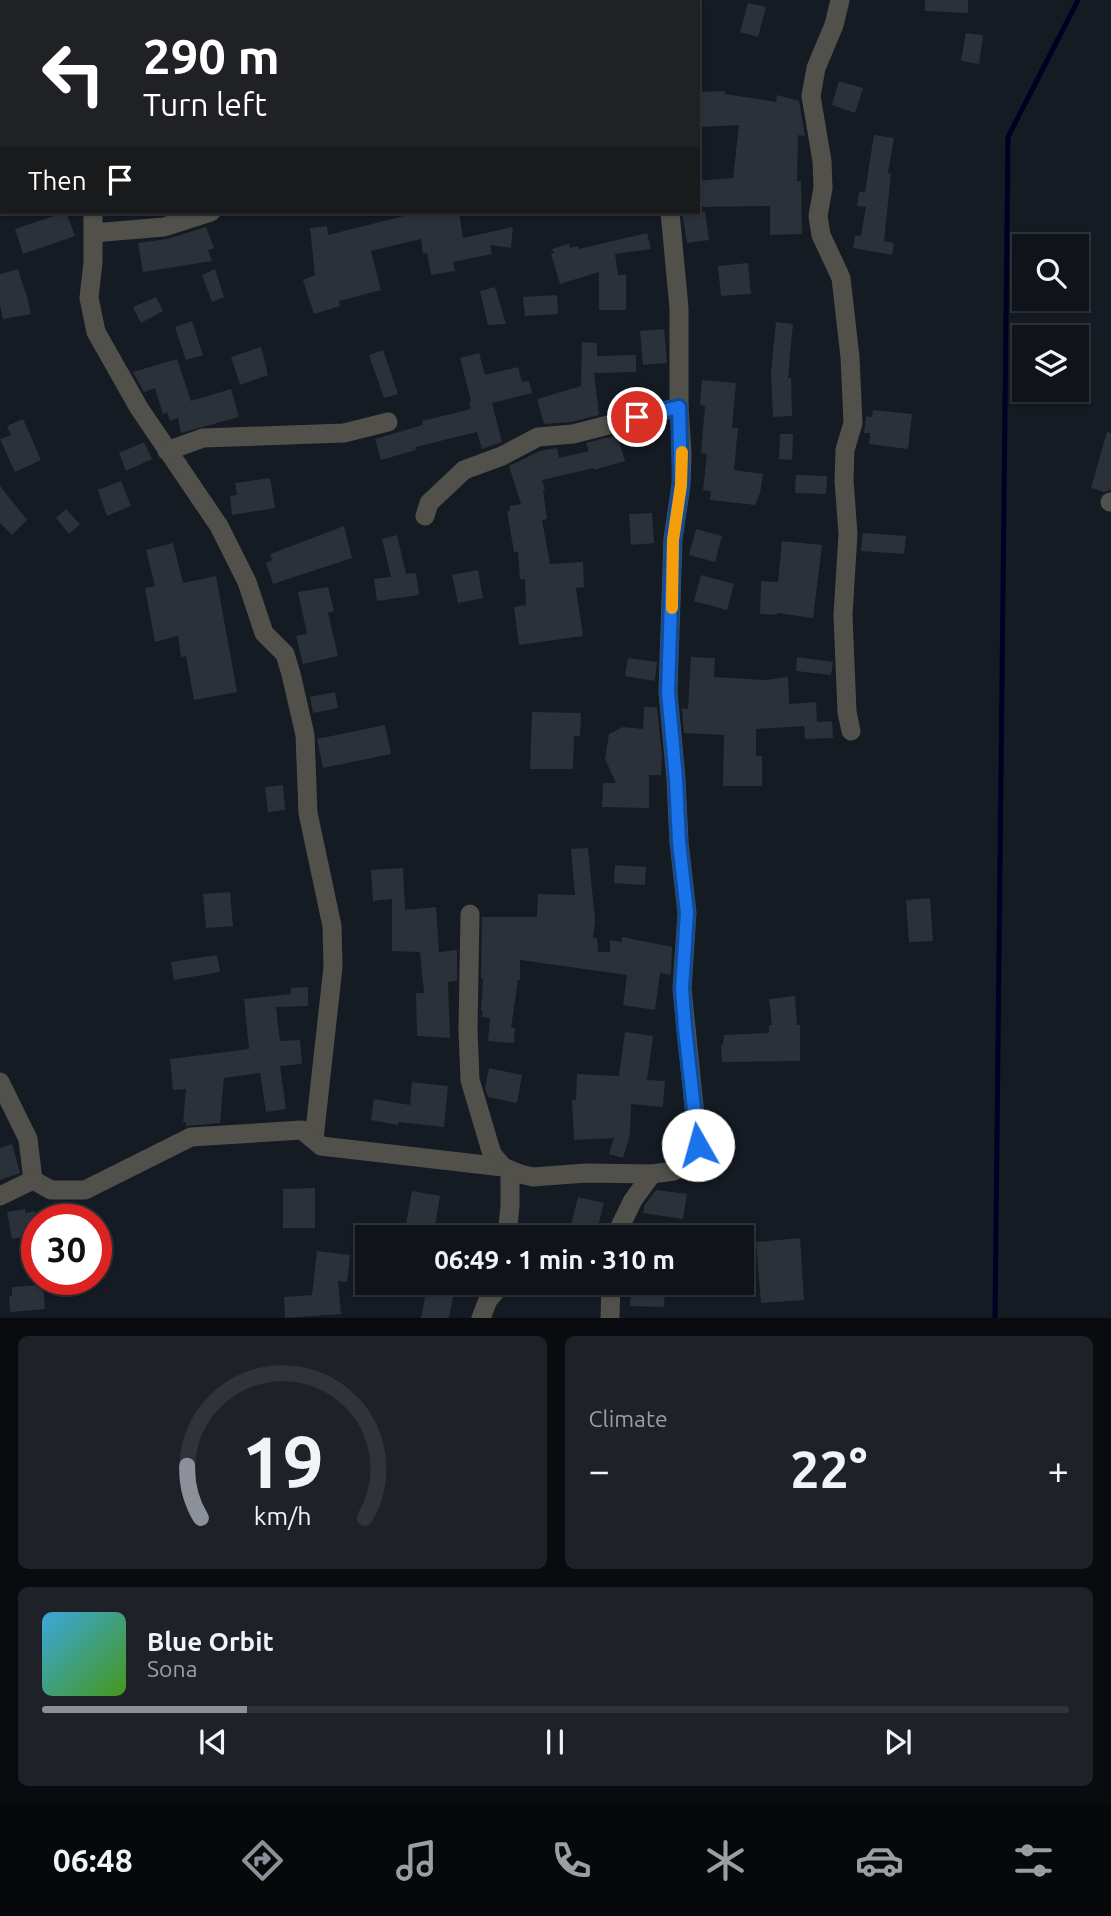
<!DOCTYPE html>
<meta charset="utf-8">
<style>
body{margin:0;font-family:Ubuntu,sans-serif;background:#1e2127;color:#f1f3f6;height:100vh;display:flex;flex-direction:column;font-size:26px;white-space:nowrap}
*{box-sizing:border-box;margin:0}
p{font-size:23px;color:#9c9ea2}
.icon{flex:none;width:38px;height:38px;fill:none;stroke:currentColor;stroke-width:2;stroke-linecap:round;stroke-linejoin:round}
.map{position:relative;height:1318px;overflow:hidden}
.sheet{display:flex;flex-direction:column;gap:18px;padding:18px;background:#090b0e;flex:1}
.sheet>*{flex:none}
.hud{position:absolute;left:0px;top:0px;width:700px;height:214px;box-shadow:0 2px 5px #0004,0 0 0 2px #303339;background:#202124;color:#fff;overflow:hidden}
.controls{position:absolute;left:1012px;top:234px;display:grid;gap:14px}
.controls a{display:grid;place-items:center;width:77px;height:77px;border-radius:0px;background:#10141a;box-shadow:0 2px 5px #0004,0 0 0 2px #303339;font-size:35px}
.speed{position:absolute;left:21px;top:1204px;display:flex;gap:14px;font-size:35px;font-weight:700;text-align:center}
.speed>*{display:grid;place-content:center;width:91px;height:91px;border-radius:50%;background:#10141a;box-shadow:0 2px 5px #0004,0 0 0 2px #303339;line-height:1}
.speed .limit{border:10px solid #d22;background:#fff;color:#111}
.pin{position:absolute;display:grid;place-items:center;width:60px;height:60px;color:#fff;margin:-30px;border:4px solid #fff;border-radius:50%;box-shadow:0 2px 7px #0007}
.me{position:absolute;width:77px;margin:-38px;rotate:353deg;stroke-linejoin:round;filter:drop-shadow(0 0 5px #0008)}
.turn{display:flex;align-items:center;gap:24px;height:147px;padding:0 28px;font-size:32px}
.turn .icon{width:91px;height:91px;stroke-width:2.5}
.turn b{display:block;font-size:49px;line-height:60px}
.then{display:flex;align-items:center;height:66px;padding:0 28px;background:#0003;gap:14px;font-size:26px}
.big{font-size:52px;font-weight:600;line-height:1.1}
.sheet .tile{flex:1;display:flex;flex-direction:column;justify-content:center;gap:10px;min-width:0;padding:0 24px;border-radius:10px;background:#1e2127}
.sheet .dial{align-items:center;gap:0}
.dial svg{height:182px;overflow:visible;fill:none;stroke:#303339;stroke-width:7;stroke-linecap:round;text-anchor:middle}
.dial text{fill:#f1f3f6;stroke:none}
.song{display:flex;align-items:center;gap:21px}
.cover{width:84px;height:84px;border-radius:10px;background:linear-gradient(135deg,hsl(200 70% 55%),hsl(100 70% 35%))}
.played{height:7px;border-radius:4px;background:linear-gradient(90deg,#8c9099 20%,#303339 20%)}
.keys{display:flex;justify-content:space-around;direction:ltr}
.heat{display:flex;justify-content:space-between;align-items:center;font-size:38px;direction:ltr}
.sheet .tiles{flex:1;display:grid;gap:18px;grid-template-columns:1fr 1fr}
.tile:last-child{grid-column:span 2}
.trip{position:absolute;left:355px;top:1225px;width:399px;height:70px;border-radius:0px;background:#10141a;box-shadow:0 2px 5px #0004,0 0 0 2px #303339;font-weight:600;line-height:70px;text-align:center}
.tab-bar{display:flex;height:112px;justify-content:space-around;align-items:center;background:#06080a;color:#9c9ea2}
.tab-bar .icon{width:49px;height:49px}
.tab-bar .on{color:#8c9099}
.tab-bar b{font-size:32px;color:#f1f3f6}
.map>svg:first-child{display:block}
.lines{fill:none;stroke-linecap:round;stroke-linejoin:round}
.stream{stroke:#002;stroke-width:5}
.building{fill:#2a3139}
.minor{stroke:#52504b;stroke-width:19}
.route-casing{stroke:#114b97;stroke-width:18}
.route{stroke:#1a73e8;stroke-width:12}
.slow{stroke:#f59e0b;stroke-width:12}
</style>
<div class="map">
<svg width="1111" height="1318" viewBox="0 0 1111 1318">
<rect width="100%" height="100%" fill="#151b23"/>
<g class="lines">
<polyline class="stream" points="995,1318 1008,137 1078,0"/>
</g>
<g class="building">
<polygon points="925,0 968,0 968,13 925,11"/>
<polygon points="748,3 766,7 758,37 740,32"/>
<polygon points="966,33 983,35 979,64 961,61"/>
<polygon points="839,81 863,88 855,113 832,105"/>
<polygon points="725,91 725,94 776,102 777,95 799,101 805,136 798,135 797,181 801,181 802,234 770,235 770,206 698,207 698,181 733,178 739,125 701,127 699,92"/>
<polygon points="874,135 894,138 888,173 891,174 884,241 894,243 892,255 853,248 855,235 861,236 866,207 857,206 859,192 865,192"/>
<polygon points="66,212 75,236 23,254 15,229"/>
<polygon points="420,212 431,212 431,215 459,212 463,238 513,227 511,248 490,245 492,254 453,262 455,271 431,275 427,253 423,254 421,239 371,251 381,290 339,301 340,306 314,314 303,280 315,275 310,228 327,226 328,235"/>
<polygon points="682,212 705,212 709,240 687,243"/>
<polygon points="206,227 214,248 208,250 212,261 143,272 138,243 167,239"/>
<polygon points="647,233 651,249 615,254 618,275 626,275 626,310 599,310 599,272 560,284 551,254 554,253 552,249 569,244 570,248 578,246 579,249"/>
<polygon points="748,263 751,294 721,296 718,266"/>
<polygon points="18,269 25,292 26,292 31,314 3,319 0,305 0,274"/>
<polygon points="215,269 224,297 212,302 202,275"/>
<polygon points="495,287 506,324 488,325 480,291"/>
<polygon points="557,295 558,314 525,316 523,297"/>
<polygon points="156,297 163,311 141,323 133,307"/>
<polygon points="192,321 203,355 186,360 175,327"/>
<polygon points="776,322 793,324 788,378 791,378 792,416 773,417 771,373"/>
<polygon points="664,329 667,363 643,365 640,331"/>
<polygon points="582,342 597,343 597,356 636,355 636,372 594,373 599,415 571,422 544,424 537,399 581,386"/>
<polygon points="261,347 268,375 240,385 231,357"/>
<polygon points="383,350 398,394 384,398 369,355"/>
<polygon points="479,353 485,375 518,367 522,382 529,381 532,393 492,403 502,442 482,449 477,432 415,447 416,450 381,460 375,439 423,425 422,421 471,409 469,402 471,401 460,358"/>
<polygon points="177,359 191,401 231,389 239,417 181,433 178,418 170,421 167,412 163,414 155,388 144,392 133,372"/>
<polygon points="702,380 736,383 732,428 738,428 734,470 763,474 760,493 755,505 710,500 711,491 703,490 707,454 701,453 705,406 700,405"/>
<polygon points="873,410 912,414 908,449 869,444 870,433 864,433 866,416 872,417"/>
<polygon points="23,419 41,460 15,472 0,439 11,435 7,426"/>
<polygon points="1107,432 1111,433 1111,490 1104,492 1091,488"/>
<polygon points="780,434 793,434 792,460 779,459"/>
<polygon points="617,435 625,461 594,470 594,468 542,480 545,490 543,490 547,519 542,520 550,564 583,562 584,587 576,588 583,636 519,645 514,607 526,605 525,579 520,579 518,552 514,552 507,511 510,511 510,506 521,504 509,466 540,451 557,448 559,458 589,451 586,443"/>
<polygon points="144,442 152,459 126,471 119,453"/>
<polygon points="796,475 827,476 826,494 795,493"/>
<polygon points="270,478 275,508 232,515 230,496 237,495 235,483"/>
<polygon points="121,481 131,506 107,516 98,490"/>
<polygon points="0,486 27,520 12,535 0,523"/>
<polygon points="66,509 80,524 69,534 56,518"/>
<polygon points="652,513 654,543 631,545 629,514"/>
<polygon points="344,526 352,558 273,584 266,563 272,560 270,554"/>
<polygon points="696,529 722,536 715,562 689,555"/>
<polygon points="863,533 906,536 904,554 861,551"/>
<polygon points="397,535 406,574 416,573 419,595 377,601 374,579 391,577 382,539"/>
<polygon points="782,541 822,545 813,618 777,613 777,615 760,614 761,581 778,582"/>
<polygon points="173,543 183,583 216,576 237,692 194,700 186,656 181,657 178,636 155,642 145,588 155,586 146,550"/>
<polygon points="478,570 483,598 458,603 452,575"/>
<polygon points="701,575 734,584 727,610 694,601"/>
<polygon points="328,587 334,611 328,613 338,656 303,664 296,636 307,634 298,592"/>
<polygon points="691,657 715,658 714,677 766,680 788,677 789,704 816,702 817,722 832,721 833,738 805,739 804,726 756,729 756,756 762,756 762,786 723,786 724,735 684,733 682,708 688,709"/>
<polygon points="797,657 833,662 831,675 796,671"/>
<polygon points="628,658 657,662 655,681 625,676"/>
<polygon points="335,692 338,708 313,713 310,697"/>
<polygon points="644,707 657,707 662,757 661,775 649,775 649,808 602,807 603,783 616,783 605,759 609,734 623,727 643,729"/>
<polygon points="532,712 581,713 580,736 574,736 573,769 530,769"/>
<polygon points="385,725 391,754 323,768 317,739"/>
<polygon points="283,785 285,810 268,812 265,787"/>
<polygon points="588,848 595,920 593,938 597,938 598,952 610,952 610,940 622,942 622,937 672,947 671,975 660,973 655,1010 623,1005 627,975 520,960 520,980 518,980 511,1028 515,1028 514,1043 488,1041 490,1018 482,1017 483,1011 481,1011 483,979 481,979 482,917 537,917 538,894 575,895 571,849"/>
<polygon points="615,865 646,867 645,885 614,883"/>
<polygon points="403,868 405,910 436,907 439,952 457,950 457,981 448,982 450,1038 417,1036 416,993 424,993 420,952 392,951 392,899 373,901 371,870"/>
<polygon points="230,892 233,926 206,928 203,894"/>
<polygon points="930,898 933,941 909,942 906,900"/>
<polygon points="217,955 220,972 174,980 171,962"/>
<polygon points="308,987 308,1006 276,1007 280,1041 300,1040 302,1064 280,1066 286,1109 266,1112 260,1073 224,1078 220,1123 186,1126 186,1123 183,1122 186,1089 173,1090 170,1059 249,1049 244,999 291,994 291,988"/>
<polygon points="795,996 797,1025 800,1025 800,1061 722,1062 721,1045 723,1045 724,1035 769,1033 769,1025 772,1025 769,999"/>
<polygon points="625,1032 653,1036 647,1080 665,1081 663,1107 631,1104 630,1135 623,1158 609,1154 614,1138 574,1140 572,1100 576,1100 577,1074 619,1076"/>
<polygon points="489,1068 522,1075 517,1103 488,1097 485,1088"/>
<polygon points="412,1082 448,1086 444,1127 399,1122 398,1125 371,1120 374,1099 410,1105"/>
<polygon points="12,1144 20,1173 0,1180 0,1148"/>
<polygon points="315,1188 315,1228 283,1228 283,1189"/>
<polygon points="656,1190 687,1194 683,1219 643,1213 644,1206"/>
<polygon points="412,1191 440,1196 433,1237 404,1235"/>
<polygon points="578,1197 604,1203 595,1237 568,1237"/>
<polygon points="25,1209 25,1213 35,1211 37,1234 12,1239 7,1212"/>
<polygon points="674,1223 696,1224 695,1237 673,1237"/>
<polygon points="800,1238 804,1300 761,1303 756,1242"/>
<polygon points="317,1251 350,1255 347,1282 338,1281 341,1314 285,1318 284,1297 312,1295"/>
<polygon points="428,1283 455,1286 449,1318 421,1318"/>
<polygon points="631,1283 665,1283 664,1307 630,1306"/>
<polygon points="43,1285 45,1309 10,1312 9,1296 12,1296 12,1287"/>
</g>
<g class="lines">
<g class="minor">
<polyline points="840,0 834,25 816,68 811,96 822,161 823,188 818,216 821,235 841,278 850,357 853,423 845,450 844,480 848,534 843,615 847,712 851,731"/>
<polyline points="90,2 90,0"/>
<polyline points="302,2 302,0"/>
<polyline points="648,2 648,0"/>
<polyline points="93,212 93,262 89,298 96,332 139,408 219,526 247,582 264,633 285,654 291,674 305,735 308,813 332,926 333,967 314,1139"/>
<polyline points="93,233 164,227 211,212"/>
<polyline points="167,451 203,438 344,433 388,422"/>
<polyline points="1110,502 1111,502"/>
<polyline points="425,516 429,503 464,470 502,456 538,437 573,434 679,407"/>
<polyline points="470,914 468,1030 470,1080 492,1154 503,1167"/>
<polyline points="0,1082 28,1139 33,1180 51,1190 85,1190 191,1137 302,1130 321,1146 503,1167 520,1174 533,1177 586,1173 652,1174 674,1171 685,1165 692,1158 698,1145 682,989 687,913 679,842 676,779 668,692 673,539 681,485 682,454 679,407 679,308 670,212"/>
<polyline points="0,1196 33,1180"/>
<polyline points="507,1237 510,1206 510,1170"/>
<polyline points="615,1237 633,1200 652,1174"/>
<polyline points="481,1318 488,1300 503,1283"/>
<polyline points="610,1318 611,1283"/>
</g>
</g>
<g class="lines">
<defs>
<polyline id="route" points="637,417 679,407 681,485 673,540 668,692 676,779 679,842 687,913 682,989 685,1028 698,1145"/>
</defs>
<use href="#route" class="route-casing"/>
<use href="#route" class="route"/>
<polyline class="slow" points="672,608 673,540 681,485 682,452"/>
</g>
</svg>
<div class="controls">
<a><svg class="icon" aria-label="search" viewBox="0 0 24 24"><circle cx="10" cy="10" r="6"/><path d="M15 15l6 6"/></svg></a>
<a><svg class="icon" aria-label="layers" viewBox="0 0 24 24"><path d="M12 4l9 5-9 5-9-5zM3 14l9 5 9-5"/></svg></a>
</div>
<div class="speed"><div class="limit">30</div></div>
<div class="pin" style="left:637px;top:417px;background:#d93025"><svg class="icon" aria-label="arrive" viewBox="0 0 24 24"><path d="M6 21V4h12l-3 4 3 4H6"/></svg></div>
<svg class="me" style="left:698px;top:1145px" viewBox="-20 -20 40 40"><circle r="19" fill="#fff"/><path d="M0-13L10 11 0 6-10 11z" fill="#1a73e8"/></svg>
<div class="trip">06:49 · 1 min · 310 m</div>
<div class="hud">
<div class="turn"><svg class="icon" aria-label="left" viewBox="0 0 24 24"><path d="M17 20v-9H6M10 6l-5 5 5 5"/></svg><div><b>290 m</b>Turn left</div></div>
<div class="then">Then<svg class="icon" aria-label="arrive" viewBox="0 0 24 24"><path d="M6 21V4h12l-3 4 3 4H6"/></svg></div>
</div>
</div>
<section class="sheet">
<div class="tiles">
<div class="tile dial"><svg viewBox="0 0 100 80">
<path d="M14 69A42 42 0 1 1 86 69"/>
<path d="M14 69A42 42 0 0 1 8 46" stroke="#8c9099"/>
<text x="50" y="56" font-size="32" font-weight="700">19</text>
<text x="50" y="72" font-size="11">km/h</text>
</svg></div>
<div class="tile"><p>Climate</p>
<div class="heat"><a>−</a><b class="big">22°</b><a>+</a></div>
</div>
<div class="tile">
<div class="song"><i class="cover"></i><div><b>Blue Orbit</b><p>Sona</p></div></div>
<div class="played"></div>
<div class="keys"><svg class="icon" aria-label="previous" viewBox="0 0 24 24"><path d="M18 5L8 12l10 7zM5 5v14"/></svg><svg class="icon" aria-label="pause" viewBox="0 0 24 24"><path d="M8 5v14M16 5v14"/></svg><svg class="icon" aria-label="next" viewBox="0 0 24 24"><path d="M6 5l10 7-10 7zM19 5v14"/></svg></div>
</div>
</div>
</section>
<nav class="tab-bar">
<b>06:48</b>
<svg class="icon on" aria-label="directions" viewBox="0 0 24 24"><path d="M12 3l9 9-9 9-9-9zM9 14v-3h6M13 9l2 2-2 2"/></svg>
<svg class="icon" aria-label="music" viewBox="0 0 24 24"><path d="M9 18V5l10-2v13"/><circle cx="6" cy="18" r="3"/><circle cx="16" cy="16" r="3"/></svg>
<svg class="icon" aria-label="phone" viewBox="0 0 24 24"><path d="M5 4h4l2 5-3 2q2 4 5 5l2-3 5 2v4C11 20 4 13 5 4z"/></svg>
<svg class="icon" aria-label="climate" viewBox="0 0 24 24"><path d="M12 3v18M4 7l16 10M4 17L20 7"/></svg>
<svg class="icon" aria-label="car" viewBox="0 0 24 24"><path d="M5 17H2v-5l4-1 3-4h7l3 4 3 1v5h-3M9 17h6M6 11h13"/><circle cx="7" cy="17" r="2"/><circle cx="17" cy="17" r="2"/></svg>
<svg class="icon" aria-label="filters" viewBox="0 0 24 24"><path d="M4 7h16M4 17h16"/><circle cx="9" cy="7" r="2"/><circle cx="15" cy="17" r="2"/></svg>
</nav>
